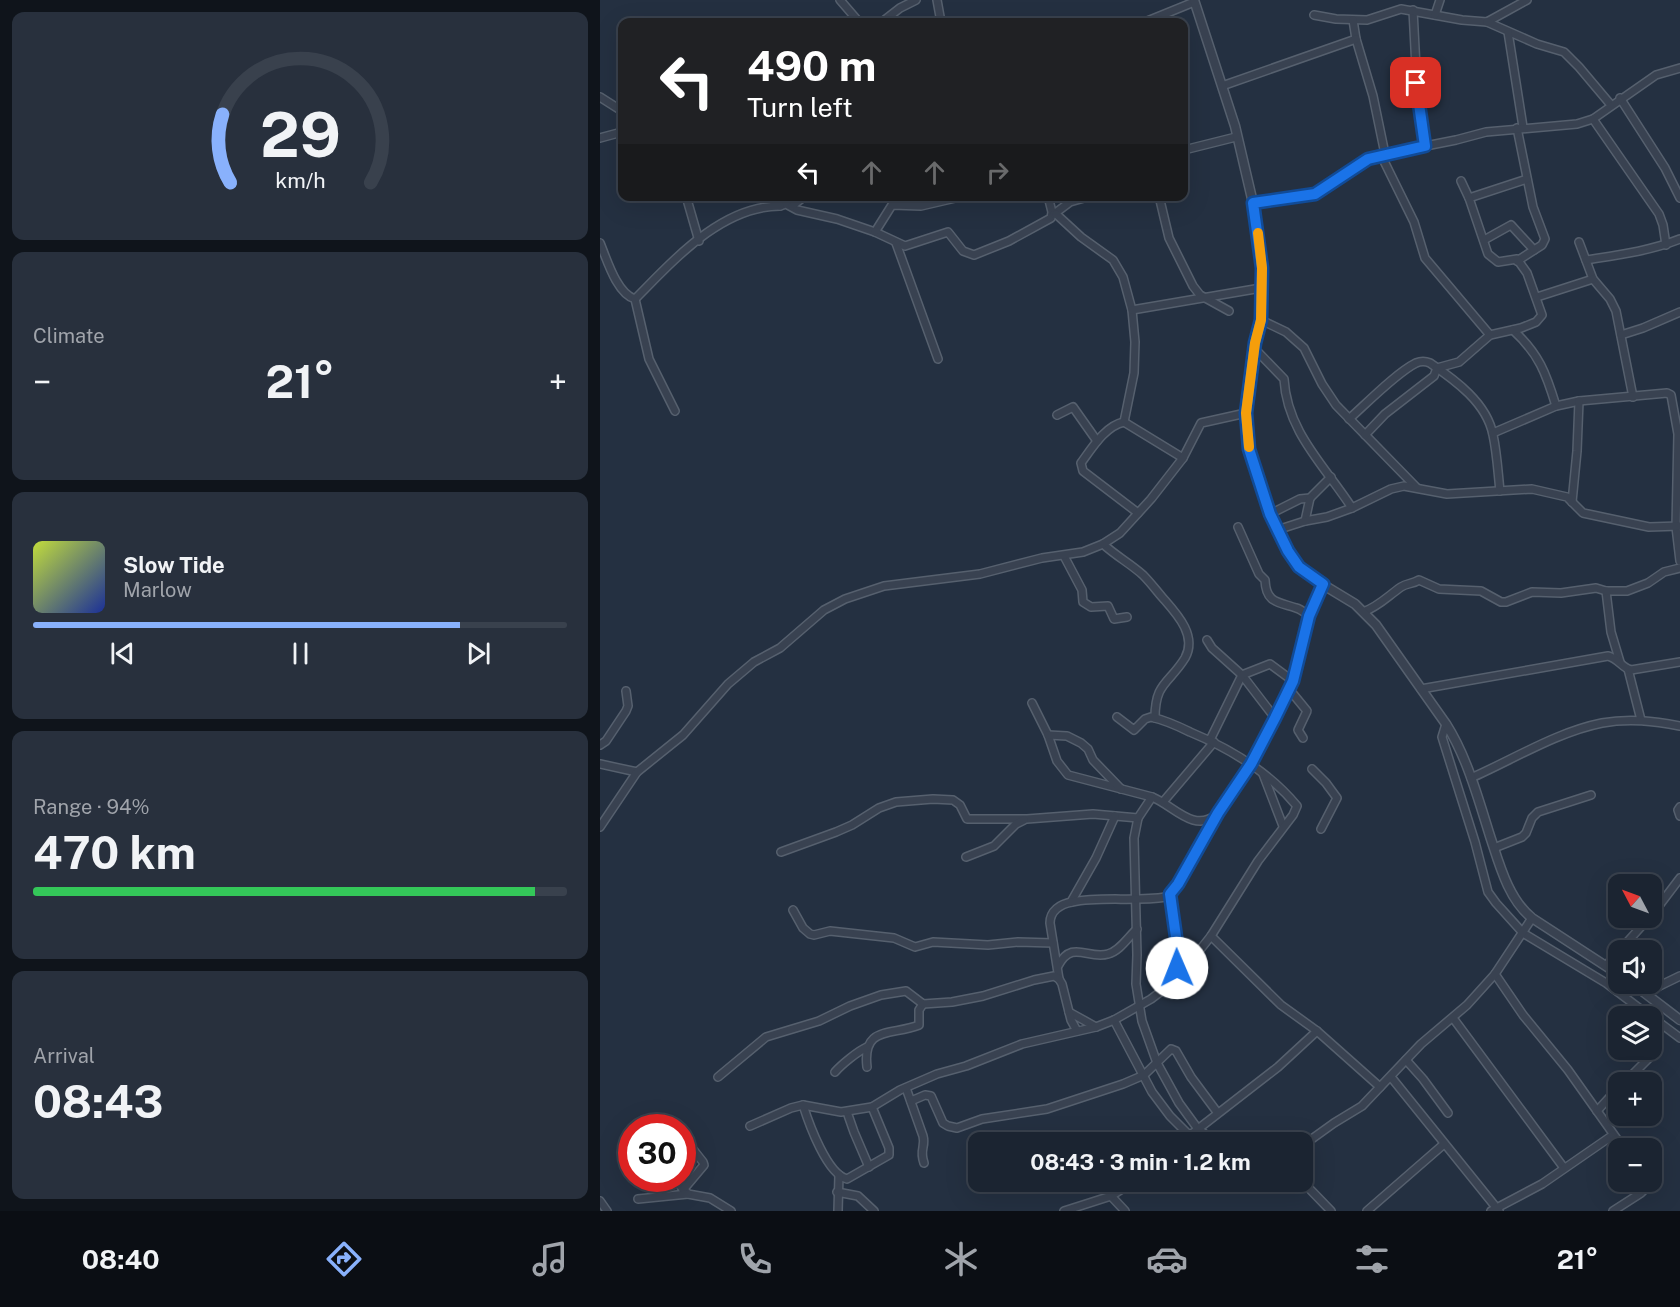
<!DOCTYPE html>
<meta charset="utf-8">
<style>
body{margin:0;font-family:"Public Sans",sans-serif;background:#28303d;color:#f1f3f6;height:100vh;display:flex;flex-direction:column;font-size:22px;white-space:nowrap}
*{box-sizing:border-box;margin:0}
p{font-size:20px;color:#a0a4ab}
.icon{flex:none;width:33px;height:33px;fill:none;stroke:currentColor;stroke-width:2;stroke-linecap:round;stroke-linejoin:round}
.map{position:relative;flex:1;overflow:hidden}
.side{display:flex;flex-direction:column;gap:12px;padding:12px;background:#0f141b;width:600px}
.side>*{flex:none}
.top-card{position:absolute;left:18px;top:18px;width:570px;height:183px;border-radius:12px;box-shadow:0 6px 24px #0002,0 0 0 2px #39414d;background:#202124;color:#fff;overflow:hidden}
.needle{width:39px;rotate:311deg}
.buttons{position:absolute;left:1008px;top:874px;display:grid;gap:12px}
.buttons a{display:grid;place-items:center;width:54px;height:54px;border-radius:12px;background:#1b2431;box-shadow:0 6px 24px #0002,0 0 0 2px #39414d;font-size:30px}
.speed{position:absolute;left:18px;top:1114px;display:flex;gap:12px;font-size:30px;font-weight:700;text-align:center}
.speed>*{display:grid;place-content:center;width:78px;height:78px;border-radius:50%;background:#1b2431;box-shadow:0 6px 24px #0002,0 0 0 2px #39414d;line-height:1}
.speed .limit{border:9px solid #d22;background:#fff;color:#111}
.pin{position:absolute;display:grid;place-items:center;width:51px;height:51px;color:#fff;margin:-26px;border-radius:12px;box-shadow:0 3px 9px #0006}
.me{position:absolute;width:66px;margin:-33px;rotate:359deg;stroke-linejoin:round;filter:drop-shadow(0 0 4px #0008)}
.turn{display:flex;align-items:center;gap:21px;height:126px;padding:0 30px;font-size:27px}
.turn .icon{width:78px;height:78px;stroke-width:2.5}
.turn b{display:block;font-size:42px;line-height:51px}
.lanes{display:flex;align-items:center;height:57px;padding:0 30px;background:#0003;justify-content:center;gap:30px;direction:ltr}
.lanes .off{opacity:.35}
.big{font-size:45px;font-weight:700;line-height:1.1}
.side .tile{flex:1;display:flex;flex-direction:column;justify-content:center;gap:9px;min-width:0;padding:0 21px;border-radius:12px;background:#28303d}
.side .dial{align-items:center;gap:0}
.dial svg{height:156px;overflow:visible;fill:none;stroke:#39414d;stroke-width:7;stroke-linecap:round;text-anchor:middle}
.dial text{fill:#f1f3f6;stroke:none}
.song{display:flex;align-items:center;gap:18px}
.cover{width:72px;height:72px;border-radius:9px;background:linear-gradient(135deg,hsl(70 70% 55%),hsl(230 70% 35%))}
.played{height:6px;border-radius:3px;background:linear-gradient(90deg,#89b1fc 80%,#39414d 80%)}
.keys{display:flex;justify-content:space-around;direction:ltr}
.heat{display:flex;justify-content:space-between;align-items:center;font-size:33px;direction:ltr}
.charge{height:9px;border-radius:4px;background:linear-gradient(90deg,#34c759 94%,#39414d 0)}
.trip{position:absolute;left:368px;top:1132px;width:345px;height:60px;border-radius:12px;background:#1b2431;box-shadow:0 6px 24px #0002,0 0 0 2px #39414d;font-weight:700;line-height:60px;text-align:center}
.tabs{display:flex;height:96px;justify-content:space-around;align-items:center;background:#0b0e14;color:#a0a4ab}
.tabs .icon{width:42px;height:42px}
.tabs .selected{color:#89b1fc}
.tabs b{font-size:27px;color:#f1f3f6}
main{display:flex;flex:1;min-height:0}
.map>svg:first-child{display:block}
.lines{fill:none;stroke-linecap:round;stroke-linejoin:round}
.minor-casing{stroke:#56606e;stroke-width:10}
.tertiary-casing{stroke:#56606e;stroke-width:11}
.minor{stroke:#394251;stroke-width:7}
.tertiary{stroke:#394251;stroke-width:8}
.route-casing{stroke:#114b97;stroke-width:15}
.route{stroke:#1a73e8;stroke-width:10}
.slow{stroke:#f59e0b;stroke-width:10}
</style>
<main>
<section class="side">
<div class="tile dial"><svg viewBox="0 0 100 80">
<path d="M14 69A42 42 0 1 1 86 69"/>
<path d="M14 69A42 42 0 0 1 10 34" stroke="#89b1fc"/>
<text x="50" y="56" font-size="32" font-weight="700">29</text>
<text x="50" y="72" font-size="11">km/h</text>
</svg></div>
<div class="tile"><p>Climate</p>
<div class="heat"><a>−</a><b class="big">21°</b><a>+</a></div>
</div>
<div class="tile">
<div class="song"><i class="cover"></i><div><b>Slow Tide</b><p>Marlow</p></div></div>
<div class="played"></div>
<div class="keys"><svg class="icon" aria-label="previous" viewBox="0 0 24 24"><path d="M18 5L8 12l10 7zM5 5v14"/></svg><svg class="icon" aria-label="pause" viewBox="0 0 24 24"><path d="M8 5v14M16 5v14"/></svg><svg class="icon" aria-label="next" viewBox="0 0 24 24"><path d="M6 5l10 7-10 7zM19 5v14"/></svg></div>
</div>
<div class="tile"><p>Range · 94%</p><b class="big">470 km</b><div class="charge"></div></div>
<div class="tile"><p>Arrival</p><b class="big">08:43</b></div>
</section>
<div class="map">
<svg width="1080" height="1211" viewBox="0 0 1080 1211">
<rect width="100%" height="100%" fill="#243041"/>
<g class="lines">
<defs>
<g id="minor">
<polyline points="240,0 259,22"/>
<polyline points="337,0 341,22"/>
<polyline points="813,10 818,106 825,146"/>
<polyline points="714,15 736,19 767,20 801,9 862,20 887,22 927,0"/>
<polyline points="835,15 840,0"/>
<polyline points="753,20 756,39 773,96 785,154"/>
<polyline points="282,22 300,8 316,0"/>
<polyline points="545,22 594,2"/>
<polyline points="887,22 937,44 964,52 979,67 1011,105"/>
<polyline points="908,32 923,127"/>
<polyline points="622,86 756,39"/>
<polyline points="0,97 22,111"/>
<polyline points="1020,98 1065,168 1080,198"/>
<polyline points="993,119 1059,214 1063,225 1066,245"/>
<polyline points="917,128 933,207 945,239 942,245 917,261"/>
<polyline points="0,138 22,132"/>
<polyline points="584,150 636,137"/>
<polyline points="781,155 814,222 825,258 890,335"/>
<polyline points="86,196 99,241"/>
<polyline points="176,196 180,206 186,204 197,210 237,219 275,232 305,246 348,232 363,251 374,255 409,241 451,218 452,212 448,196"/>
<polyline points="559,196 569,238 593,286 600,295 629,311"/>
<polyline points="869,198 927,179"/>
<polyline points="653,203 715,193 757,165 785,154 856,140 886,132 977,124 993,119 1056,75 1080,68"/>
<polyline points="192,206 205,196"/>
<polyline points="454,214 470,202 491,196"/>
<polyline points="456,214 481,237 513,260 523,277 532,310 535,342 534,373 524,422"/>
<polyline points="275,232 292,205 321,206 364,196"/>
<polyline points="884,240 911,225 934,250"/>
<polyline points="979,242 993,279 1010,299 1016,311 1033,397"/>
<path d="M0,243C7,260 17,294 35,299L49,359L75,411"/>
<polyline points="296,243 338,359"/>
<path d="M986,260C1018,255 1050,251 1080,239"/>
<polyline points="937,297 993,279"/>
<path d="M35,299C73,261 121,206 180,206"/>
<polyline points="532,310 661,288"/>
<polyline points="661,320 686,332 704,348 722,384 736,405 816,487"/>
<path d="M913,330C939,354 946,373 956,406"/>
<polyline points="1021,335 1043,328 1080,312"/>
<path d="M655,349L684,379C687,432 725,466 752,508"/>
<polyline points="457,415 473,407 497,441"/>
<path d="M749,419C766,404 796,373 816,363C821,361 825,361 830,363C855,380 887,403 893,435C897,453 898,473 900,491"/>
<polyline points="893,433 956,406 979,401 1067,393 1071,395 1078,434 1076,527 1080,561"/>
<polyline points="765,435 785,414 834,376 837,368 859,362 890,335 921,328 936,322 942,315 927,273 917,259 898,262 888,254 869,198 861,181"/>
<polyline points="972,502 977,451 979,401"/>
<path d="M538,513L483,471L481,463C492,448 505,426 524,422L583,458"/>
<polyline points="670,514 700,499 710,498 731,477"/>
<polyline points="705,521 710,498"/>
<path d="M638,527L659,574L665,580C666,603 678,602 696,608C701,609 705,613 709,616"/>
<polyline points="677,530 705,521 727,517 752,508 791,489 804,486 847,494 932,489 967,497 983,513 1049,527 1080,526"/>
<path d="M503,544C516,556 531,564 543,575C550,582 556,590 562,597C575,612 598,635 585,658C569,684 555,682 555,718"/>
<polyline points="464,556 482,590 483,602 491,607 508,606 514,619 527,617"/>
<polyline points="1006,591 1011,632 1020,662"/>
<path d="M763,612C778,607 788,596 801,587C807,583 813,584 819,580L839,589L881,591L901,602H906L932,592L961,593L996,588L1006,591H1027L1048,583L1064,572L1080,568"/>
<polyline points="607,640 612,648 642,675 675,718"/>
<polyline points="1028,669 1041,720"/>
<polyline points="689,689 707,711 698,730 703,738"/>
<path d="M821,689L1008,656C1018,658 1022,668 1031,670L1080,662"/>
<polyline points="432,703 448,735 457,761 468,775 552,797"/>
<polyline points="846,724 842,737 875,842 888,892 896,903 923,933 1006,983 1051,1017"/>
<polyline points="448,735 467,736 481,743 488,749 493,760 521,789"/>
<polyline points="610,740 642,675 670,664 693,681"/>
<polyline points="0,745 6,741 26,711 28,706 26,691"/>
<polyline points="0,764 37,772"/>
<polyline points="712,769 726,783 737,798 721,829"/>
<polyline points="663,774 683,826"/>
<path d="M871,778C914,759 957,732 1002,723C1029,718 1054,721 1080,726"/>
<polyline points="563,802 614,742"/>
<polyline points="1080,807 1078,810 1080,816"/>
<polyline points="538,818 534,838 537,955 536,984 542,1021 557,1063 579,1103 598,1129 612,1139 621,1141 635,1141 653,1137 662,1143"/>
<polyline points="0,827 37,772 83,735 128,684 154,662 180,648 224,610 245,599 284,586 380,574 442,558 483,552 503,544 520,533 551,499 583,458 601,423 646,413"/>
<polyline points="894,848 922,837 926,833 932,818 938,812 991,795"/>
<path d="M181,852L236,832L252,825L279,808L296,802L333,799L353,800L360,805L367,819H427L493,814L538,818L552,797C573,805 593,833 616,815"/>
<polyline points="366,857 394,846 416,824 424,820"/>
<polyline points="570,894 577,944 576,980"/>
<polyline points="471,902 496,858 515,816"/>
<polyline points="193,910 203,928 210,934 214,935 230,931 294,938 315,947 333,942 388,945 418,942 453,943"/>
<polyline points="1052,915 1080,878"/>
<polyline points="611,936 681,1005 717,1031 780,1087"/>
<polyline points="1019,951 1049,918"/>
<path d="M458,966C472,939 488,960 508,954C520,951 528,937 537,929"/>
<polyline points="1006,966 1018,951"/>
<polyline points="895,974 923,1015 968,1070 1024,1149"/>
<path d="M459,979L450,923C450,911 460,904 472,902C502,896 535,902 566,897L574,890L618,813L651,764L675,718L693,681L709,616L723,584"/>
<polyline points="1045,993 1080,976"/>
<polyline points="469,1012 496,1027"/>
<polyline points="1052,1017 1080,1038"/>
<polyline points="853,1018 964,1168"/>
<polyline points="514,1020 552,1092 570,1116 589,1135"/>
<polyline points="806,1060 823,1079 848,1113"/>
<path d="M267,1067C262,1025 292,1036 319,1025V1010L323,1004"/>
<path d="M235,1072C241,1065 258,1051 267,1047"/>
<polyline points="118,1077 166,1037 219,1021 250,1006 281,995 306,991 323,1004 352,1002 383,996 434,980 454,976 459,979 462,984 471,1020 477,1031"/>
<polyline points="791,1077 899,1211"/>
<polyline points="1024,1083 1051,1056"/>
<path d="M306,1088L323,1136C326,1147 319,1149 324,1163"/>
<polyline points="311,1101 325,1095 331,1096 343,1123 348,1126 357,1128 382,1119 447,1109 523,1084 544,1075 571,1049 576,1051 591,1077 617,1112"/>
<path d="M203,1105C209,1124 227,1174 247,1179L289,1155V1148L272,1107"/>
<polyline points="997,1111 1018,1088"/>
<polyline points="247,1112 254,1132 269,1167"/>
<path d="M150,1126L191,1108L203,1105L241,1112L272,1107L300,1090L337,1074L366,1066L422,1044L496,1027L514,1020L551,999L576,980L611,936L658,861L693,815L697,806C669,772 631,749 590,732C578,726 564,720 551,717L545,719L534,730L517,717"/>
<polyline points="580,1143 678,1067 717,1031"/>
<polyline points="702,1146 734,1123 762,1106 821,1044 867,1005 895,974 932,918"/>
<polyline points="74,1179 88,1194 110,1198 131,1211"/>
<polyline points="702,1181 731,1211"/>
<polyline points="83,1190 104,1165 103,1162 88,1143"/>
<polyline points="237,1192 258,1196 274,1211"/>
<polyline points="511,1196 525,1211"/>
<polyline points="38,1199 88,1194"/>
<polyline points="0,1201 7,1211"/>
<polyline points="238,1211 239,1175"/>
<polyline points="464,1211 511,1196 533,1182"/>
<polyline points="767,1211 844,1144"/>
<polyline points="891,1211 942,1184 1013,1135"/>
<polyline points="1013,1211 1041,1193 1044,1190 1046,1182"/>
</g>
<g id="tertiary">
<path d="M594,0L635,126L653,203L659,237L662,268L661,320L655,343L646,413L649,449L670,514L688,551L699,567L717,581L755,604L776,625L846,724C867,757 878,798 890,836C899,863 908,899 932,918L1018,974"/>
<polyline points="1033,984 1080,1020"/>
</g>
</defs>
<use href="#minor" class="minor-casing"/>
<use href="#tertiary" class="tertiary-casing"/>
<use href="#minor" class="minor"/>
<use href="#tertiary" class="tertiary"/>
</g>
<g class="lines">
<defs>
<polyline id="route" points="577,968 577,944 570,894 578,884 618,813 651,764 675,718 693,681 709,616 723,584 699,567 688,551 670,514 649,449 646,413 655,343 661,320 662,268 653,203 715,194 768,159 825,146 816,83"/>
</defs>
<use href="#route" class="route-casing"/>
<use href="#route" class="route"/>
<polyline class="slow" points="649,447 646,413 655,343 661,320 662,268 658,233"/>
</g>
</svg>
<div class="buttons">
<a><svg class="needle" viewBox="-14 -14 28 28"><path d="M0-13l5 13h-10z" fill="#e53935"/><path d="M0 13l5-13h-10z" fill="#a0a4ab"/></svg></a>
<a><svg class="icon" aria-label="sound" viewBox="0 0 24 24"><path d="M4 9h4l5-4v14l-5-4H4zM17 9q2 3 0 6"/></svg></a>
<a><svg class="icon" aria-label="layers" viewBox="0 0 24 24"><path d="M12 4l9 5-9 5-9-5zM3 14l9 5 9-5"/></svg></a>
<a>+</a>
<a>−</a>
</div>
<div class="speed"><div class="limit">30</div></div>
<div class="pin" style="left:816px;top:83px;background:#d93025"><svg class="icon" aria-label="arrive" viewBox="0 0 24 24"><path d="M6 21V4h12l-3 4 3 4H6"/></svg></div>
<svg class="me" style="left:577px;top:968px" viewBox="-20 -20 40 40"><circle r="19" fill="#fff"/><path d="M0-13L10 11 0 6-10 11z" fill="#1a73e8"/></svg>
<div class="trip">08:43 · 3 min · 1.2 km</div>
<div class="top-card">
<div class="turn"><svg class="icon" aria-label="left" viewBox="0 0 24 24"><path d="M17 20v-9H6M10 6l-5 5 5 5"/></svg><div><b>490 m</b>Turn left</div></div>
<div class="lanes"><svg class="icon" aria-label="left" viewBox="0 0 24 24"><path d="M17 20v-9H6M10 6l-5 5 5 5"/></svg><svg class="icon off" aria-label="ahead" viewBox="0 0 24 24"><path d="M12 20V5M6 11l6-6 6 6"/></svg><svg class="icon off" aria-label="ahead" viewBox="0 0 24 24"><path d="M12 20V5M6 11l6-6 6 6"/></svg><svg class="icon off" aria-label="right" viewBox="0 0 24 24"><path d="M7 20v-9h11M14 6l5 5-5 5"/></svg></div>
</div>
</div>
</main>
<nav class="tabs">
<b>08:40</b>
<svg class="icon selected" aria-label="directions" viewBox="0 0 24 24"><path d="M12 3l9 9-9 9-9-9zM9 14v-3h6M13 9l2 2-2 2"/></svg>
<svg class="icon" aria-label="music" viewBox="0 0 24 24"><path d="M9 18V5l10-2v13"/><circle cx="6" cy="18" r="3"/><circle cx="16" cy="16" r="3"/></svg>
<svg class="icon" aria-label="phone" viewBox="0 0 24 24"><path d="M5 4h4l2 5-3 2q2 4 5 5l2-3 5 2v4C11 20 4 13 5 4z"/></svg>
<svg class="icon" aria-label="climate" viewBox="0 0 24 24"><path d="M12 3v18M4 7l16 10M4 17L20 7"/></svg>
<svg class="icon" aria-label="car" viewBox="0 0 24 24"><path d="M5 17H2v-5l4-1 3-4h7l3 4 3 1v5h-3M9 17h6M6 11h13"/><circle cx="7" cy="17" r="2"/><circle cx="17" cy="17" r="2"/></svg>
<svg class="icon" aria-label="filters" viewBox="0 0 24 24"><path d="M4 7h16M4 17h16"/><circle cx="9" cy="7" r="2"/><circle cx="15" cy="17" r="2"/></svg>
<b>21°</b>
</nav>
